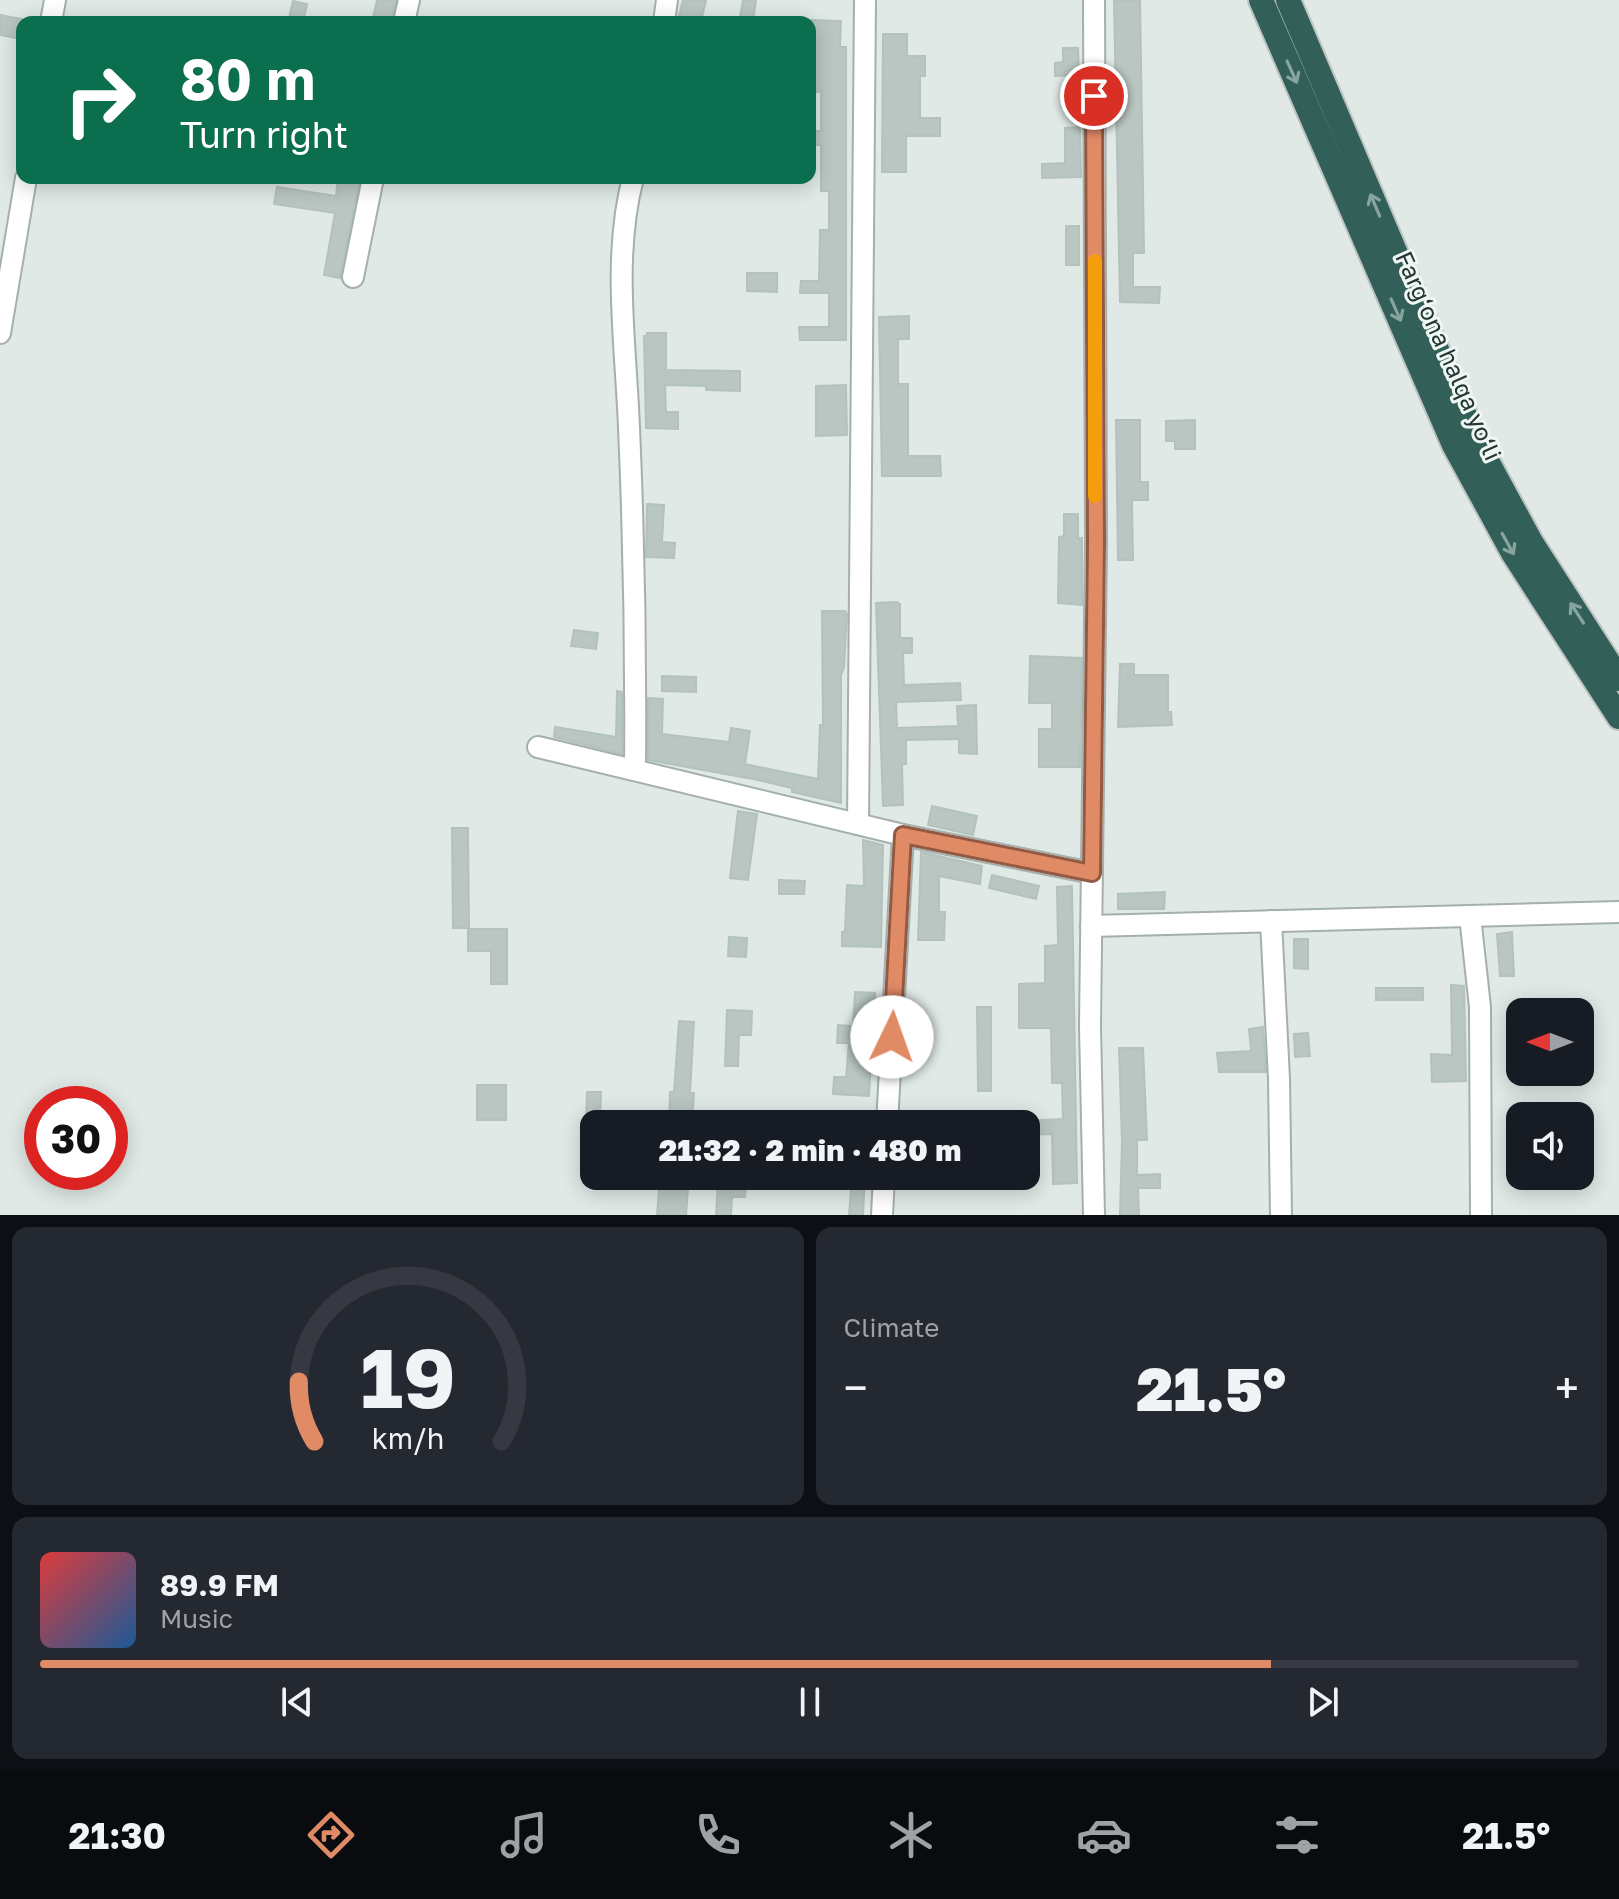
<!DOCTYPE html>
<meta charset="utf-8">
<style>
body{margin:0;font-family:"Golos Text",sans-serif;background:#242831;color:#f1f3f6;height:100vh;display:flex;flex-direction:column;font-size:30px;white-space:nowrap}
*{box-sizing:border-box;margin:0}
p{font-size:26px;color:#9ea1a6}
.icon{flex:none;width:44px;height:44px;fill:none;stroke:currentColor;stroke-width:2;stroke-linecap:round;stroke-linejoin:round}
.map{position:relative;height:1215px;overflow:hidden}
.details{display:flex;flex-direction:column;gap:12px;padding:12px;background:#0d0f14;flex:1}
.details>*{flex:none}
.hud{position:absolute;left:16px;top:16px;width:800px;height:168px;border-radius:16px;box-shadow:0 4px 20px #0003;background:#0b6e4f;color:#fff;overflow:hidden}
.needle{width:52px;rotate:270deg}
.fabs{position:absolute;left:1506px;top:998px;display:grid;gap:16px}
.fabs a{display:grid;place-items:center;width:88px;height:88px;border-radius:16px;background:#171b24;box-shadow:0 4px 20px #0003;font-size:40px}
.speed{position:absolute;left:24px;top:1086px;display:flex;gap:16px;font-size:40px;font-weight:700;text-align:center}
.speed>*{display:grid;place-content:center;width:104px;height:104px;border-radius:50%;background:#171b24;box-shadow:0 4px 20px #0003;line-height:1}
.speed .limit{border:12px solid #d22;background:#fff;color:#111}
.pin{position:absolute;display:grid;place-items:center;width:68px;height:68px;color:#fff;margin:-34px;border:4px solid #fff;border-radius:50%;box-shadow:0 2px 8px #0007}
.me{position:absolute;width:88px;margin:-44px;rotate:3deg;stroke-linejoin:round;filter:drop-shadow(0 0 6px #0008)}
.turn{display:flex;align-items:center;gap:28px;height:168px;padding:0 32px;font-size:36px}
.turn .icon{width:104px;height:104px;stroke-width:2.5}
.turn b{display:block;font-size:56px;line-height:68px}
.big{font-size:60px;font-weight:800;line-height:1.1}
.details .card{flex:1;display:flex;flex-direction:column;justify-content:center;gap:12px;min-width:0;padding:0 28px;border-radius:16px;background:#242831}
.details .dial{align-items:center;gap:0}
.dial svg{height:208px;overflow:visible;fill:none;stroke:#363941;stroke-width:7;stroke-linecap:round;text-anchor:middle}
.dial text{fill:#f1f3f6;stroke:none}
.song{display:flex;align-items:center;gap:24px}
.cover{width:96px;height:96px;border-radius:12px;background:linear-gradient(135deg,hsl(0 70% 55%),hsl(210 70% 35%))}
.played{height:8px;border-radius:4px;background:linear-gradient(90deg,#e18a66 80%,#363941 80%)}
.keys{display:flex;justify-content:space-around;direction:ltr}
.heat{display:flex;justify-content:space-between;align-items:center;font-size:44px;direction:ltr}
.details .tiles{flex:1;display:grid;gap:12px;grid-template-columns:1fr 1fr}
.card:last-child{grid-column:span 2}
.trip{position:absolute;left:580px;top:1110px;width:460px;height:80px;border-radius:16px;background:#171b24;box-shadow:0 4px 20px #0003;font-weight:800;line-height:80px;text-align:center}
.tab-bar{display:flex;height:128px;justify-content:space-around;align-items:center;background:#090b0e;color:#9ea1a6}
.tab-bar .icon{width:56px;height:56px}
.tab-bar .active{color:#e18a66}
.tab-bar b{font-size:36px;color:#f1f3f6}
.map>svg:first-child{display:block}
.building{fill:#b9c6c2;stroke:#b3c2bd;stroke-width:2}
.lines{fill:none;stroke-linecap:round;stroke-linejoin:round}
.street-casing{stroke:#a4b0ad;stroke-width:24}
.highway-casing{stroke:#bdc3c2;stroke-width:28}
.street{stroke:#fff;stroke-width:20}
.highway{stroke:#326059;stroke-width:24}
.oneway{stroke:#88a49e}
.route-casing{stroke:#925a42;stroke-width:20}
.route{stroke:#e18a66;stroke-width:14}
.slow{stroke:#f59e0b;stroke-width:14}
.labels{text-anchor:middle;stroke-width:6;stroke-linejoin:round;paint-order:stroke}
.street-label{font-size:24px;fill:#233733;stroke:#f0f6f3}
</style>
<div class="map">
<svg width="1619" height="1215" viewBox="0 0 1619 1215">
<rect width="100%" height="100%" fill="#e0e9e6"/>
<g class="building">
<polygon points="377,0 396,0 391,22 372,22"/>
<polygon points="683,0 706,0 701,22 678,19"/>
<polygon points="743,0 756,0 753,22 739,22"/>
<polygon points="1114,0 1140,0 1144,253 1133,253 1133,287 1160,287 1159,303 1120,302"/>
<polygon points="293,1 307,4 303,22 288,22"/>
<polygon points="0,15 22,19 22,39 0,35"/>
<polygon points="810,20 841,21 840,47 846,47 846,340 800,340 799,327 829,327 829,293 800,293 801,281 819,281 820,230 829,230 829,191 821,191 821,145 810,145 810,131 821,131 821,92 814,92 814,62 810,62"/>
<polygon points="883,34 907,34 907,56 925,56 925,76 920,76 920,118 940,118 940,136 906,136 906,172 882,172"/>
<polygon points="1063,48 1078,48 1079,75 1055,76 1055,63 1063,62"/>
<polygon points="1080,127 1081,177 1042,178 1042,164 1065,163 1065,128"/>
<polygon points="338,178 360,178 340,278 324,275 335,213 274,204 277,187 336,196"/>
<rect x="1066" y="226" width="13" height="39"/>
<polygon points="747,273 777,273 777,292 747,291"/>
<polygon points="909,316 909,339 898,339 898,384 908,384 908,456 940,456 941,476 882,476 879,317"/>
<polygon points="647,333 666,333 666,370 740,371 740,391 706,390 706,386 665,385 666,412 678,412 678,429 646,428 644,336 647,336"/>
<polygon points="846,385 847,435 816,436 816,386"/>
<polygon points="1116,420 1140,420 1140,482 1148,482 1148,500 1132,500 1133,560 1118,560"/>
<polygon points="1195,420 1195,449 1175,449 1175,441 1166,441 1166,421"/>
<polygon points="647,504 664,505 662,542 675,543 674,558 646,557"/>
<polygon points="1064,514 1078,514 1078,538 1082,538 1082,605 1058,603 1059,537 1064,536"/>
<polygon points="897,602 900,604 900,638 912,638 912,653 903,653 904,685 960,683 961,700 896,702 897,728 958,726 957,706 976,705 977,754 959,753 959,739 906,740 906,764 902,764 903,805 883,806 876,603"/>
<polygon points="822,611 845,611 847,614 844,667 841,675 841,803 792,792 792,788 753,779 648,760 648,698 663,699 662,734 729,742 731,728 750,731 745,764 818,779 820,725 823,725"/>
<polygon points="574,630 598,633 596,649 571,646"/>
<polygon points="1030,656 1082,658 1080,767 1039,767 1039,729 1052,729 1052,703 1029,703"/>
<polygon points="1120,664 1134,664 1134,675 1168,675 1168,712 1171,712 1172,725 1118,727"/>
<polygon points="662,676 696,677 696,692 662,691"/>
<polygon points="617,691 622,692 622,754 554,737 555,727 616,737"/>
<polygon points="932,806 977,816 973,835 928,825"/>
<polygon points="738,811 757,814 748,880 730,878"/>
<polygon points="452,828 468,828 469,928 453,928"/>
<polygon points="863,840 883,845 881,947 842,946 842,932 845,932 847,885 864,886"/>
<polygon points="921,852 982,866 980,884 939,876 939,912 945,912 944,940 918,940"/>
<polygon points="992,875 1039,886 1036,899 989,888"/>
<polygon points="779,880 805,881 804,894 779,894"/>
<polygon points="1072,886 1077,1183 1053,1184 1052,1134 1026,1135 1026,1121 1063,1119 1062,1083 1052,1083 1051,1028 1019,1028 1019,984 1045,983 1045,946 1058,945 1057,887"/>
<polygon points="1165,892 1164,909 1118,909 1118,894"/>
<polygon points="468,929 507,929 507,984 491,984 491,951 468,951"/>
<polygon points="1512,932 1514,976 1500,976 1497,934"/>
<polygon points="729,937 747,938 746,957 728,956"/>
<polygon points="1294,939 1308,939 1308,969 1294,968"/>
<polygon points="1451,985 1464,986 1466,1081 1432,1082 1431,1054 1452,1055"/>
<rect x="1376" y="988" width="47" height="12"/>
<polygon points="855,992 875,993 869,1096 833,1094 834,1077 846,1077 849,1043 837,1043 838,1025 853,1026"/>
<polygon points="977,1007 991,1007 991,1091 978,1091"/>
<polygon points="727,1010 752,1011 751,1035 739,1035 738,1066 725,1066"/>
<polygon points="679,1021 694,1022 690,1093 694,1093 692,1124 669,1124 670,1092 674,1092"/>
<polygon points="1263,1027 1266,1072 1219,1072 1217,1053 1251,1051 1249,1029"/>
<polygon points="1308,1033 1310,1056 1295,1057 1294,1034"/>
<polygon points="1119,1048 1143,1048 1147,1140 1137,1140 1137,1175 1160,1174 1160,1188 1138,1188 1139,1215 1120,1215 1122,1142"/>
<rect x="477" y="1085" width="29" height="35"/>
<polygon points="587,1092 601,1092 600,1124 586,1124"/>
<polygon points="674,1176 689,1176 686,1215 657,1215 659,1189 673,1190"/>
<polygon points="852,1176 865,1176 863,1215 849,1215"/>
<polygon points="718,1181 746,1182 745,1197 732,1197 731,1215 716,1215"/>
</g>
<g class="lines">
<defs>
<g id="street">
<polyline points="1094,0 1096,543 1090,1026 1094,1215"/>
<polyline points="51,22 55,0"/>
<polyline points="404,22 409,0"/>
<polyline points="664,22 667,0"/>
<path d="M633,178C612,258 626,346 629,428C634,542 636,656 635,770"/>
<polyline points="353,277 373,178"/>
<polyline points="0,333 26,178"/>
<polyline points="538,747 903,835 1092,873"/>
<polyline points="858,824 865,0"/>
<polyline points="1470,916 1480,1007 1481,1215"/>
<polyline points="1271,921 1279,1079 1281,1215"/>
<polyline points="1091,926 1619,912"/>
<polyline points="887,1124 903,835"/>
<polyline points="882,1215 884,1176"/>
</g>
<g id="highway">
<polyline points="1261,0 1454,445 1513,553 1619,717"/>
<polyline points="1288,0 1474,437 1531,542 1619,679"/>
</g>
</defs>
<use href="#street" class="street-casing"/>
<use href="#highway" class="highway-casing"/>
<use href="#street" class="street"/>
<use href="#highway" class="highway"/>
</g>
<defs><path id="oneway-shaft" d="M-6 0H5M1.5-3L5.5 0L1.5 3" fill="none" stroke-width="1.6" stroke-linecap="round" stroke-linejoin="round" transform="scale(2)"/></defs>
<g class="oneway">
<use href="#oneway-shaft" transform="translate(1292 72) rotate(66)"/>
<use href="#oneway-shaft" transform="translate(1375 205) rotate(-113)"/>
<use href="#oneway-shaft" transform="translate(1396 310) rotate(66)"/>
<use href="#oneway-shaft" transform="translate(1508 544) rotate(61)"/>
<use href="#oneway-shaft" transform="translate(1577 613) rotate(-123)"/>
</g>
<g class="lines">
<defs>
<polyline id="route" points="892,1037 903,835 1092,873 1096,543 1094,96"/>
</defs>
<use href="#route" class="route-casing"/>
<use href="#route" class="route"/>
<polyline class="slow" points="1095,261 1095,496"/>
</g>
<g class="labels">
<g class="street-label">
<text transform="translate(1448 356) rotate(66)" y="8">Farg‘ona halqa yo‘li</text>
</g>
</g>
</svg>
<div class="fabs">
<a><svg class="needle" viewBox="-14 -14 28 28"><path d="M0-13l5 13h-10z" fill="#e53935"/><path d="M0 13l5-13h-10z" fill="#9ea1a6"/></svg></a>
<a><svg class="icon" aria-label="sound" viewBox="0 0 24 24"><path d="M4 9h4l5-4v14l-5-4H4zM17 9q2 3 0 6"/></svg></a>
</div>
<div class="speed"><div class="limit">30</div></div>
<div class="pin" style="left:1094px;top:96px;background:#d93025"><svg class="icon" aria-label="arrive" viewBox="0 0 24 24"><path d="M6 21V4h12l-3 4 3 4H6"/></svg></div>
<svg class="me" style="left:892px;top:1037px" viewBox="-20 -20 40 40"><circle r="19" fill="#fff"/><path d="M0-13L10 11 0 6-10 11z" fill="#e18a66"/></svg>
<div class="trip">21:32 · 2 min · 480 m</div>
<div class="hud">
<div class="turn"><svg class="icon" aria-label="right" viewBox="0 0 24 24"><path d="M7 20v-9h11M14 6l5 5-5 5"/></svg><div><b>80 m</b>Turn right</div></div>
</div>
</div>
<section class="details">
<div class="tiles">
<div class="card dial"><svg viewBox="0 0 100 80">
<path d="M14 69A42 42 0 1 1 86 69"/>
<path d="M14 69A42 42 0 0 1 8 46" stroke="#e18a66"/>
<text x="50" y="56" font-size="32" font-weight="700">19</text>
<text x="50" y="72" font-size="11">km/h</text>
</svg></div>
<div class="card"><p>Climate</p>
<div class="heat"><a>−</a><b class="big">21.5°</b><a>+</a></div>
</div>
<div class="card">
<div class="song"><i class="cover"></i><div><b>89.9 FM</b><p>Music</p></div></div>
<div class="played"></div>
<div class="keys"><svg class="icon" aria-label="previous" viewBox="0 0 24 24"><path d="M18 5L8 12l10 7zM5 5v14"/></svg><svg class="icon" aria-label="pause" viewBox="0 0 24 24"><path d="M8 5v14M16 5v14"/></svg><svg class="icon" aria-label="next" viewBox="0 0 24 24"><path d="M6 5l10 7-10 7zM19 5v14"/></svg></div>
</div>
</div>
</section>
<nav class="tab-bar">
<b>21:30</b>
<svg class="icon active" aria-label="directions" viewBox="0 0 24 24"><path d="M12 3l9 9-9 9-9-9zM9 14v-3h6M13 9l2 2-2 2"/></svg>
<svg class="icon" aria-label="music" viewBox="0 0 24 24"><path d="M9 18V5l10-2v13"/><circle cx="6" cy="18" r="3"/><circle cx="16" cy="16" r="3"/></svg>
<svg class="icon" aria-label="phone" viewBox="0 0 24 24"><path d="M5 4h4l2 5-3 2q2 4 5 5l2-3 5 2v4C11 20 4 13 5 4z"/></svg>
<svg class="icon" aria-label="climate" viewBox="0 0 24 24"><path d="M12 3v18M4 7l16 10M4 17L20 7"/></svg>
<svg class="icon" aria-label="car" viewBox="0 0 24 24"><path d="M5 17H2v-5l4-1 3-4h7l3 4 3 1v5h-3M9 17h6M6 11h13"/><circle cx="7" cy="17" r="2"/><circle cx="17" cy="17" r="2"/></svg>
<svg class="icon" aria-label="filters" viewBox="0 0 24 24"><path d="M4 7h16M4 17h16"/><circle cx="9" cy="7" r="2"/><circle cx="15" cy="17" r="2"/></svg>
<b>21.5°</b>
</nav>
